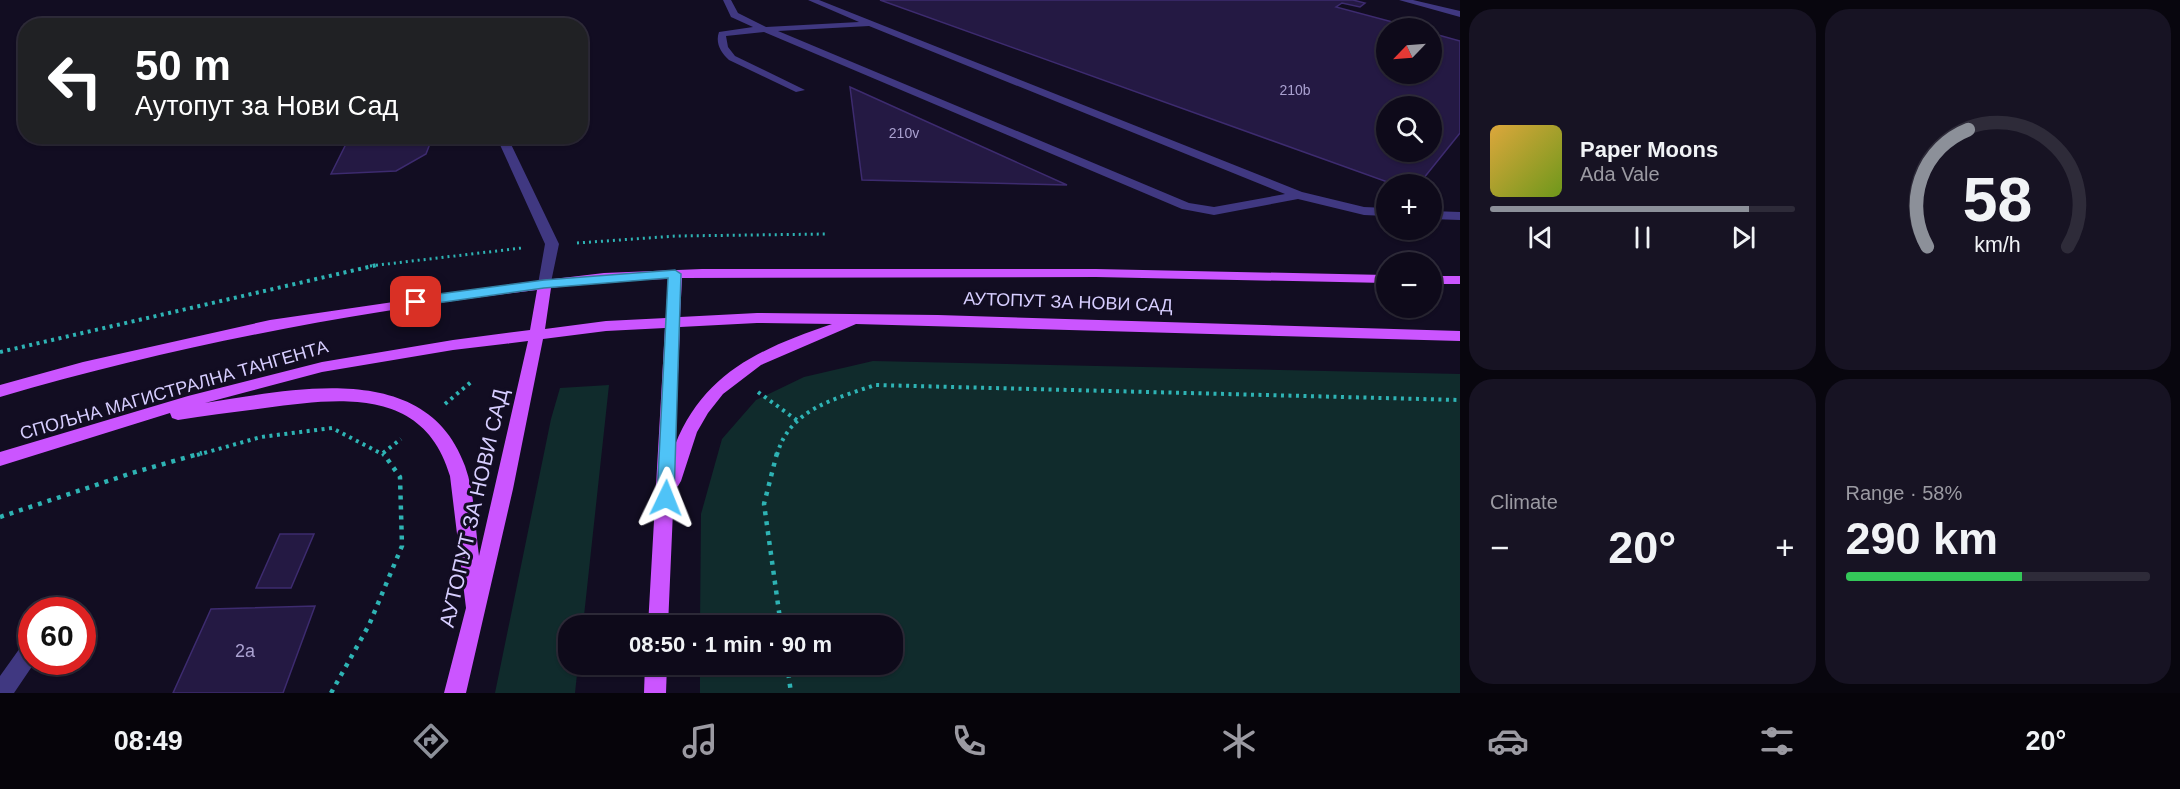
<!DOCTYPE html>
<meta charset="utf-8">
<style>
body{margin:0;font-family:Helvetica,sans-serif;background:#171323;color:#f1f3f6;height:100vh;display:flex;flex-direction:column;font-size:22px;white-space:nowrap}
*{box-sizing:border-box;margin:0}
p{font-size:20px;color:#9b9aa2}
.icon{flex:none;width:33px;height:33px;fill:none;stroke:currentColor;stroke-width:2;stroke-linecap:round;stroke-linejoin:round}
.map{position:relative;flex:1;overflow:hidden}
.details{display:flex;flex-direction:column;gap:9px;padding:9px;background:#08060e;width:720px}
.details>*{flex:none}
.hud{position:absolute;left:18px;top:18px;width:570px;height:126px;border-radius:24px;box-shadow:0 2px 4px #0004,0 0 0 2px #2e2b39;background:#202124;color:#fff;overflow:hidden}
.needle{width:39px;rotate:245deg}
.tools{position:absolute;left:1376px;top:18px;display:grid;gap:12px}
.tools a{display:grid;place-items:center;width:66px;height:66px;border-radius:50%;background:#0e0a1a;box-shadow:0 2px 4px #0004,0 0 0 2px #2e2b39;font-size:30px}
.speed{position:absolute;left:18px;top:597px;display:flex;gap:12px;font-size:30px;font-weight:700;text-align:center}
.speed>*{display:grid;place-content:center;width:78px;height:78px;border-radius:50%;background:#0e0a1a;box-shadow:0 2px 4px #0004,0 0 0 2px #2e2b39;line-height:1}
.speed .limit{border:9px solid #d22;background:#fff;color:#111}
.pin{position:absolute;display:grid;place-items:center;width:51px;height:51px;color:#fff;margin:-26px;border-radius:12px;box-shadow:0 3px 9px #0006}
.me{position:absolute;width:66px;margin:-33px;rotate:2deg;stroke-linejoin:round;filter:drop-shadow(0 0 4px #0008)}
.turn{display:flex;align-items:center;gap:21px;height:126px;padding:0 18px;font-size:27px}
.turn .icon{width:78px;height:78px;stroke-width:2.5}
.turn b{display:block;font-size:42px;line-height:51px}
.big{font-size:45px;font-weight:800;line-height:1.1}
.details .tile{flex:1;display:flex;flex-direction:column;justify-content:center;gap:9px;min-width:0;padding:0 21px;border-radius:24px;background:#171323}
.details .dial{align-items:center;gap:0}
.dial svg{height:156px;overflow:visible;fill:none;stroke:#2e2b39;stroke-width:7;stroke-linecap:round;text-anchor:middle}
.dial text{fill:#f1f3f6;stroke:none}
.song{display:flex;align-items:center;gap:18px}
.cover{width:72px;height:72px;border-radius:9px;background:linear-gradient(135deg,hsl(40 70% 55%),hsl(80 70% 35%))}
.played{height:6px;border-radius:3px;background:linear-gradient(90deg,#8c9099 85%,#2e2b39 85%)}
.keys{display:flex;justify-content:space-around;direction:ltr}
.heat{display:flex;justify-content:space-between;align-items:center;font-size:33px;direction:ltr}
.charge{height:9px;border-radius:4px;background:linear-gradient(90deg,#34c759 58%,#2e2b39 0)}
.details .tiles{flex:1;display:grid;gap:9px;grid-template-columns:repeat(2,1fr)}
.trip{position:absolute;left:558px;top:615px;width:345px;height:60px;border-radius:24px;background:#0e0a1a;box-shadow:0 2px 4px #0004,0 0 0 2px #2e2b39;font-weight:800;line-height:60px;text-align:center}
.tabs{display:flex;height:96px;justify-content:space-around;align-items:center;background:#06040a;color:#9b9aa2}
.tabs .icon{width:42px;height:42px}
.tabs .on{color:#8c9099}
.tabs b{font-size:27px;color:#f1f3f6}
main{display:flex;flex:1;min-height:0}
.map>svg:first-child{display:block}
.green{fill:#102b2c}
.building{fill:#241943;stroke:#3d2b6f;stroke-width:1.5;fill-rule:evenodd}
.lines{fill:none;stroke-linecap:round;stroke-linejoin:round}
.path-far2{stroke:#2eb3b4;stroke-width:3;stroke-dasharray:2 4;stroke-linecap:butt}
.path-far1{stroke:#2eb3b4;stroke-width:4;stroke-dasharray:3 4.5;stroke-linecap:butt}
.path{stroke:#2eb3b4;stroke-width:4.5;stroke-dasharray:4 6;stroke-linecap:butt}
.minor{fill:#403881;fill-rule:evenodd}
.major{fill:#cb55ff;fill-rule:evenodd}
.route{fill:#4fc3f7;stroke:#337fa1;stroke-width:1.5}
.labels{text-anchor:middle;stroke-width:6;stroke-linejoin:round;paint-order:stroke}
.far-number-label{font-size:14px;fill:#aaa1d0}
.street-label{font-size:18px;fill:#d7ceff;stroke:#120d22}
.near-number-label{font-size:18px;fill:#aaa1d0}
.near-street-label{font-size:21px;fill:#d7ceff;stroke:#120d22}
</style>
<main>
<div class="map">
<svg width="1460" height="693" viewBox="0 0 1460 693">
<rect width="100%" height="100%" fill="#120d22"/>
<g class="green">
<polygon points="873,361 1460,374 1460,693 700,693 700,665 892,664 892,626 700,625 701,514 722,439 756,400 804,377"/>
<polygon points="609,385 583,625 568,626 568,664 578,665 575,693 495,693 551,419 560,388"/>
</g>
<g class="building">
<path d="M880,0H1353L1365,3L1360,7L1342,3L1336,7L1415,28H1386V74H1431V33L1460,41V133L1419,184H1393ZM1386,106H1431V152H1386Z"/>
<polygon points="850,87 1067,185 862,180"/>
<polygon points="350,136 433,136 426,154 396,171 331,174"/>
<polygon points="280,534 314,534 291,588 256,588"/>
<polygon points="315,606 283,693 173,693 211,609"/>
</g>
<g class="lines">
<g class="path-far2">
<polyline points="577,243 676,236 828,234"/>
<polyline points="370,266 522,248"/>
</g>
<g class="path-far1">
<polyline points="0,352 377,265"/>
<polyline points="758,392 798,421"/>
<polyline points="445,404 471,382"/>
<polyline points="383,453 401,439"/>
<polyline points="197,455 261,437 332,428 384,455"/>
<path d="M777,455C789,409 835,399 875,385L1460,400"/>
</g>
<g class="path">
<polyline points="777,453 764,504 781,626"/>
<polyline points="0,517 132,473 202,453"/>
<polyline points="787,664 791,693"/>
<polyline points="331,693 369,625 402,546 400,477 383,453"/>
</g>
<g class="minor">
<path d="M723,0H731L738,13L766,27L859,22L808,0H819L1302,192L1364,207L1386,208V216L1364,215L1298,199L1214,215L1182,209L764,32L726,36L728,47L735,56L805,90L796,92L729,60C721,53 715,43 719,32L753,27L731,17ZM869,26L1285,194L1214,207L1189,203L778,31Z"/>
<polygon points="1399,0 1413,0 1460,11 1460,17"/>
<polygon points="496,136 507,136 559,244 550,287 545,288 538,284 545,244"/>
<polygon points="1431,211 1460,212 1460,220 1431,219"/>
<polygon points="32,638 32,662 35,662 14,693 0,693 0,676 25,641"/>
</g>
<g class="major">
<path d="M702,269H1096L1386,275V283L1096,277L682,278L680,317L757,313L938,315L1460,331V341L856,324L761,365L723,394L708,413L697,432L681,481L678,486L674,488L668,626H648L665,328L606,331L543,339L513,489L466,693H444L466,608L450,476C424,386 339,398 265,408C236,412 207,415 178,420L172,418L170,413L0,466V452L188,396L322,362L453,340L530,330L537,290C355,312 176,345 0,397V385L83,362L270,320L545,280L604,273ZM668,279L666,318L606,321L545,329L551,288L604,281ZM757,323L832,324C762,348 704,372 675,445L680,327ZM528,341L479,556C475,527 475,494 465,466C426,358 292,390 205,403L322,372L453,350Z"/>
<rect x="1431" y="276" width="29" height="8"/>
<polygon points="645,664 667,664 666,693 644,693"/>
</g>
</g>
<polygon class="route" points="675,270 681,274 674,498 671,503 666,505 660,503 657,498 668,278 544,288 416,306 410,302 416,297 544,280"/>
<g class="labels">
<g class="far-number-label">
<text x="1295" y="95">210b</text>
<text x="904" y="138">210v</text>
</g>
<g class="street-label">
<text transform="translate(1068 302) rotate(2)" y="6">АУТОПУТ ЗА НОВИ САД</text>
<text transform="translate(174 390) rotate(-16)" y="6">СПОЉНА МАГИСТРАЛНА ТАНГЕНТА</text>
</g>
<g class="near-number-label">
<text x="245" y="657">2a</text>
</g>
<g class="near-street-label">
<text transform="translate(474 508) rotate(-77)" y="7">АУТОПУТ ЗА НОВИ САД</text>
</g>
</g>
</svg>
<div class="tools">
<a><svg class="needle" viewBox="-14 -14 28 28"><path d="M0-13l5 13h-10z" fill="#e53935"/><path d="M0 13l5-13h-10z" fill="#9b9aa2"/></svg></a>
<a><svg class="icon" aria-label="search" viewBox="0 0 24 24"><circle cx="10" cy="10" r="6"/><path d="M15 15l6 6"/></svg></a>
<a>+</a>
<a>−</a>
</div>
<div class="speed"><div class="limit">60</div></div>
<div class="pin" style="left:416px;top:302px;background:#d93025"><svg class="icon" aria-label="arrive" viewBox="0 0 24 24"><path d="M6 21V4h12l-3 4 3 4H6"/></svg></div>
<svg class="me" style="left:666px;top:498px" viewBox="-20 -20 40 40"><path d="M0-17L14 15 0 8-14 15z" fill="#4fc3f7" stroke="#fff" stroke-width="4"/></svg>
<div class="trip">08:50 · 1 min · 90 m</div>
<div class="hud">
<div class="turn"><svg class="icon" aria-label="left" viewBox="0 0 24 24"><path d="M17 20v-9H6M10 6l-5 5 5 5"/></svg><div><b>50 m</b>Аутопут за Нови Сад</div></div>
</div>
</div>
<section class="details">
<div class="tiles">
<div class="tile">
<div class="song"><i class="cover"></i><div><b>Paper Moons</b><p>Ada Vale</p></div></div>
<div class="played"></div>
<div class="keys"><svg class="icon" aria-label="previous" viewBox="0 0 24 24"><path d="M18 5L8 12l10 7zM5 5v14"/></svg><svg class="icon" aria-label="pause" viewBox="0 0 24 24"><path d="M8 5v14M16 5v14"/></svg><svg class="icon" aria-label="next" viewBox="0 0 24 24"><path d="M6 5l10 7-10 7zM19 5v14"/></svg></div>
</div>
<div class="tile dial"><svg viewBox="0 0 100 80">
<path d="M14 69A42 42 0 1 1 86 69"/>
<path d="M14 69A42 42 0 0 1 35 9" stroke="#8c9099"/>
<text x="50" y="56" font-size="32" font-weight="700">58</text>
<text x="50" y="72" font-size="11">km/h</text>
</svg></div>
<div class="tile"><p>Climate</p>
<div class="heat"><a>−</a><b class="big">20°</b><a>+</a></div>
</div>
<div class="tile"><p>Range · 58%</p><b class="big">290 km</b><div class="charge"></div></div>
</div>
</section>
</main>
<nav class="tabs">
<b>08:49</b>
<svg class="icon on" aria-label="directions" viewBox="0 0 24 24"><path d="M12 3l9 9-9 9-9-9zM9 14v-3h6M13 9l2 2-2 2"/></svg>
<svg class="icon" aria-label="music" viewBox="0 0 24 24"><path d="M9 18V5l10-2v13"/><circle cx="6" cy="18" r="3"/><circle cx="16" cy="16" r="3"/></svg>
<svg class="icon" aria-label="phone" viewBox="0 0 24 24"><path d="M5 4h4l2 5-3 2q2 4 5 5l2-3 5 2v4C11 20 4 13 5 4z"/></svg>
<svg class="icon" aria-label="climate" viewBox="0 0 24 24"><path d="M12 3v18M4 7l16 10M4 17L20 7"/></svg>
<svg class="icon" aria-label="car" viewBox="0 0 24 24"><path d="M5 17H2v-5l4-1 3-4h7l3 4 3 1v5h-3M9 17h6M6 11h13"/><circle cx="7" cy="17" r="2"/><circle cx="17" cy="17" r="2"/></svg>
<svg class="icon" aria-label="filters" viewBox="0 0 24 24"><path d="M4 7h16M4 17h16"/><circle cx="9" cy="7" r="2"/><circle cx="15" cy="17" r="2"/></svg>
<b>20°</b>
</nav>
